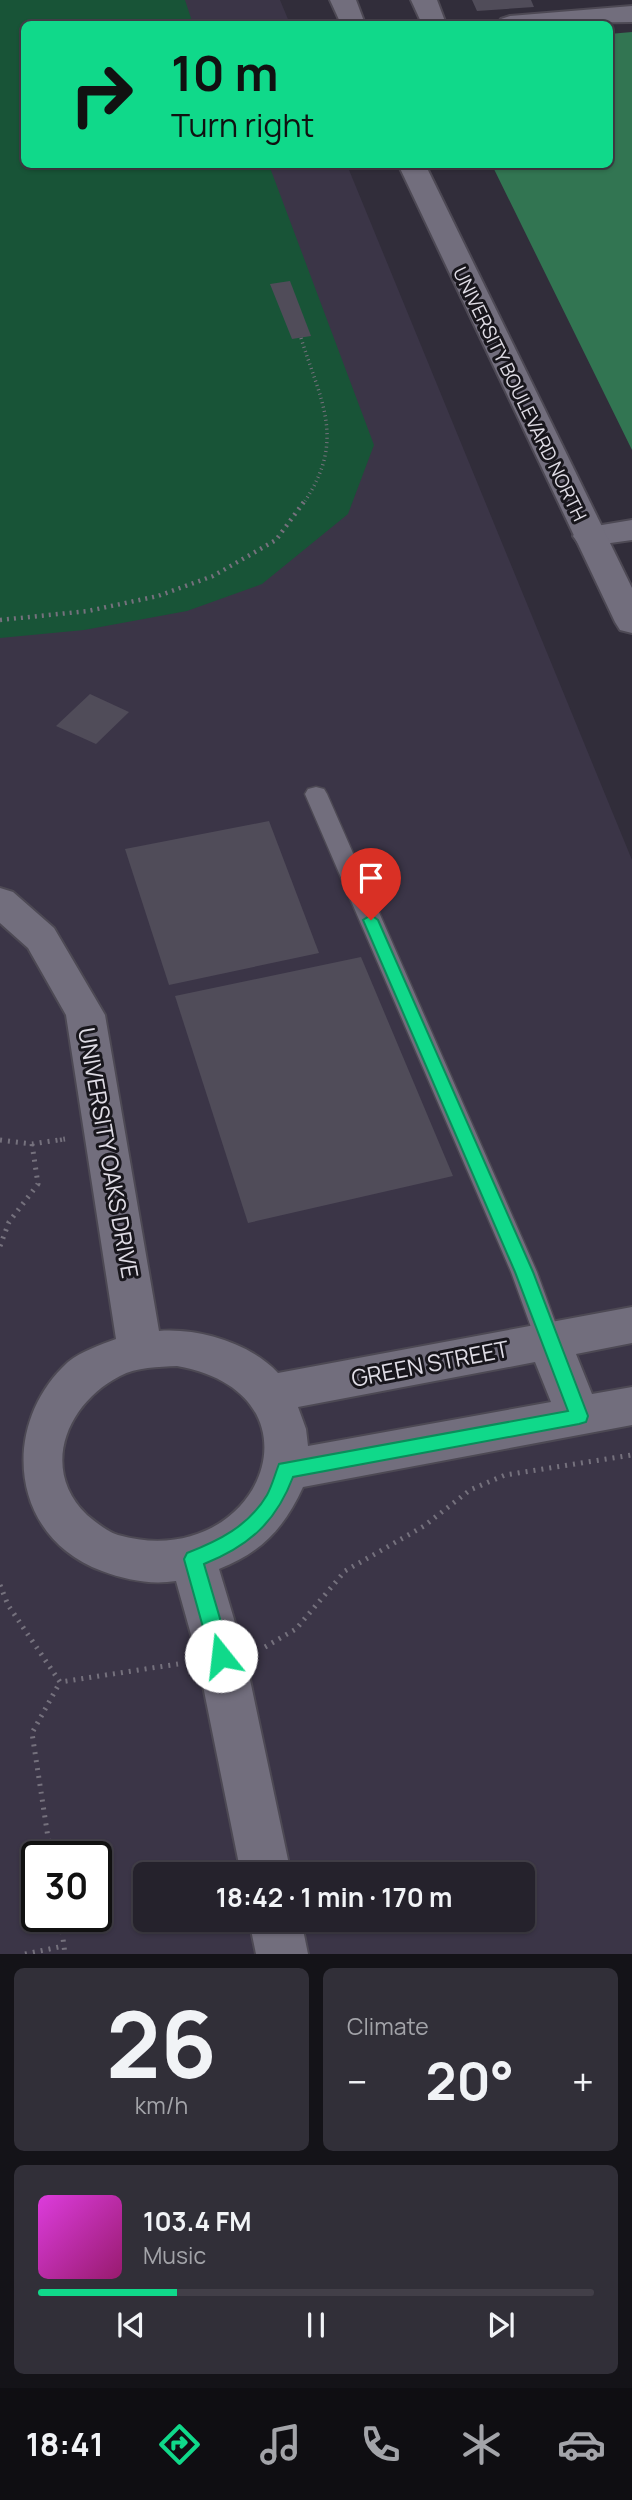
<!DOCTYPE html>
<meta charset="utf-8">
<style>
body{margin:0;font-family:Manrope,sans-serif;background:#312f38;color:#f1f3f6;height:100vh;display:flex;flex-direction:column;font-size:26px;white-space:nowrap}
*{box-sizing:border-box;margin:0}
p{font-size:23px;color:#a3a4a9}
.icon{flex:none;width:38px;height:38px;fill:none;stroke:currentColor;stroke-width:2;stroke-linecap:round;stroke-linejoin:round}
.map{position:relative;height:1954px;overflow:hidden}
.details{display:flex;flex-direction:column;gap:14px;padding:14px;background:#141318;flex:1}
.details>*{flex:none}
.guide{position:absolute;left:21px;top:21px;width:592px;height:147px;border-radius:10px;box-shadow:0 2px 5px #0004,0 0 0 2px #423f48;background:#10d98a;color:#111;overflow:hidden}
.speed{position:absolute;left:21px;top:1841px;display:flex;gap:14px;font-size:35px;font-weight:700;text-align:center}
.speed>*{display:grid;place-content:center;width:91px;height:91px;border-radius:50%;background:#25222c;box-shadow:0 2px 5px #0004,0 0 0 2px #423f48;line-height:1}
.speed .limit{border:4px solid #111;border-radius:10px;background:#fff;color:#111}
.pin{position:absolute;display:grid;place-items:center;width:60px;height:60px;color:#fff;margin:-72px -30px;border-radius:50% 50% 50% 0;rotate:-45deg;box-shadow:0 0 7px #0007}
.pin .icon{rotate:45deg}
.me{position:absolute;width:77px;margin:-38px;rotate:344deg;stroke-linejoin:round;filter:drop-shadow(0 0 5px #0008)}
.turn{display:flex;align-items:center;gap:24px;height:147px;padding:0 35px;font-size:32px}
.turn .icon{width:91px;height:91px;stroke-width:2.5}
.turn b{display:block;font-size:49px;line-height:60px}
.big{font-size:52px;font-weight:700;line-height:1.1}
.details .card{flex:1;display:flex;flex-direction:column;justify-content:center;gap:10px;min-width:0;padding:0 24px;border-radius:10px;background:#312f38}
.details .dial{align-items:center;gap:0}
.dial b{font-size:91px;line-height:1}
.song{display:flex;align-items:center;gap:21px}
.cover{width:84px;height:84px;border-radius:10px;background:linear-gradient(135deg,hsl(300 70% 55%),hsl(320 70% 35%))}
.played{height:7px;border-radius:4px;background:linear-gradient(90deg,#10d98a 25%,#423f48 25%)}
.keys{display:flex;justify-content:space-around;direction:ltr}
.heat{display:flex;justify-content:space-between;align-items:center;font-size:38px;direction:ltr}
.details .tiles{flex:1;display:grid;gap:14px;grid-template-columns:1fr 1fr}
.card:last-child{grid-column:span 2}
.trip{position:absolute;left:133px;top:1862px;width:402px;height:70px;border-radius:10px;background:#25222c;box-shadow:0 2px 5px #0004,0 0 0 2px #423f48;font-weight:700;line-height:70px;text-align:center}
.tab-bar{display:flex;height:112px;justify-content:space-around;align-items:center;background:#0f0e12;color:#a3a4a9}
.tab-bar .icon{width:49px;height:49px}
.tab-bar .selected{color:#10d98a}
.tab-bar b{font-size:32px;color:#f1f3f6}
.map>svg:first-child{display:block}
.built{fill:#3b3547;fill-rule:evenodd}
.green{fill:#185437}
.forest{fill:#327552}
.building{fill:#504c59}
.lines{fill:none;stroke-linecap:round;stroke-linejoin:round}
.lane-casing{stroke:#4d4954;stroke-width:3}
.street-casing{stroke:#4d4954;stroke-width:4}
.secondary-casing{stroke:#4d4954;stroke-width:4}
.path-far2{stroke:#75717d;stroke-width:3.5;stroke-dasharray:1 3.5;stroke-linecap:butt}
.path-far1{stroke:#75717d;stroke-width:4.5;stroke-dasharray:2 5;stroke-linecap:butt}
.path{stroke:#75717d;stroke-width:5;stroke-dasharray:2 6;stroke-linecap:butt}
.lane{fill:#726e7d;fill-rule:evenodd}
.street{fill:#726e7d;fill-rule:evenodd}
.secondary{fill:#726e7d;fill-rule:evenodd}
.route{fill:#10d98a;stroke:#0a8d5a;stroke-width:2}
.labels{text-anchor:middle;stroke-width:6;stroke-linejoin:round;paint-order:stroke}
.far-street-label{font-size:19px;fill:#e0dde6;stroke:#18161c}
.street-label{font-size:23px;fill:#e0dde6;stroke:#18161c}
</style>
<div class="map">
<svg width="632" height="1954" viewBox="0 0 632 1954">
<rect width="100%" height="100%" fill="#312d3a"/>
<path class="built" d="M0,0H280L290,24H24V164L347,165L632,860V1954H0ZM37,1857H96V1916H37ZM145,1874H523V1920H145Z"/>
<polygon class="green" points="0,0 185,0 193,24 24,24 24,164 269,165 374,445 348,514 262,584 187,611 84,630 0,638"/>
<polygon class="forest" points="632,32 632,450 492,165 609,164 609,34"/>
<g class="building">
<polygon points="472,0 531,0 534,7 477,11"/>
<polygon points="290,281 311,336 292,339 270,284"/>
<polygon points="90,694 129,712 96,744 56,726"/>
<polygon points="269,821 319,953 169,985 125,849"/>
<polygon points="361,957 453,1176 248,1223 175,996"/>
</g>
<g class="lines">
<defs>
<polygon id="lane" points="316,787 324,789 327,794 537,1272 562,1341 558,1349 549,1352 540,1349 536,1341 511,1272 305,794 308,789"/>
<g id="street">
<polygon points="411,0 437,0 446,24 422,24"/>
<polygon points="632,6 632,22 497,24 501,19 510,16"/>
<polygon points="632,520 632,540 589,546 578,543 573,536 578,529"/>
<path d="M0,888L13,892L54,928L105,1015L159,1331C199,1328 250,1343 278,1373L632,1307V1343L576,1354L592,1394L632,1387V1425L303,1487C285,1527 261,1553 219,1569L245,1656L291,1874H241L197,1656L176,1581C151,1585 126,1580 102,1571C9,1537 0,1424 68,1362C82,1351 100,1345 116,1339L66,1015L28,948L0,923ZM535,1362L551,1402L308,1446L306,1429L298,1407ZM177,1366C334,1394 258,1575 118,1535C106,1531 97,1523 87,1515C39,1469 67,1403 120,1376C136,1367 159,1367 177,1366Z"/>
<polygon points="249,1920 301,1920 308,1954 256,1954"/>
</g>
<g id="secondary">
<polygon points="330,0 356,0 365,24 341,24"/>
<polygon points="398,164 425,164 632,588 632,633 620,630 615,622"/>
</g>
</defs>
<use href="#lane" class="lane-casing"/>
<use href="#street" class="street-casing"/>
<use href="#secondary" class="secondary-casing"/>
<path class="path-far2" d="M301,338C321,402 346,439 305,501"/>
<g class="path-far1">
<polyline points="0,620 88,611 158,596 213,576 276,540 306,499"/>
<polyline points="60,1140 65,1139"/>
</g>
<g class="path">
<polyline points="0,1140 32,1144 65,1139"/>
<polyline points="0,1246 9,1222 38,1184 32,1144"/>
<polyline points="0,1585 8,1605 60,1682 178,1664"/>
<polyline points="265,1647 296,1629 345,1571 424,1526 470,1490 505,1475 632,1455"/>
<polyline points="51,1857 32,1733 60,1682"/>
<polyline points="60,1916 65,1954"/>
<polyline points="25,1954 64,1946"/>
</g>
<use href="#lane" class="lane"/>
<use href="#street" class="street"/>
<use href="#secondary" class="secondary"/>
</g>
<path class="route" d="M371,915L378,920L533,1272L588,1416L586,1422L579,1424L293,1477C276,1522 249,1546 204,1564L231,1656L228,1663L221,1666L214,1663L211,1656L184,1559L187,1553C218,1541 249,1526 267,1495C272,1486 275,1474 279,1464L568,1411L515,1272L363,920Z"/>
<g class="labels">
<g class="far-street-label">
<text transform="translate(520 394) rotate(64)" y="7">UNIVERSITY BOULEVARD NORTH</text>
</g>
<g class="street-label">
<text transform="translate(108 1153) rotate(80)" y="8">UNIVERSITY OAKS DRIVE</text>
<text transform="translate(430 1364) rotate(-11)" y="8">GREEN STREET</text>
</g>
</g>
</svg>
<div class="speed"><div class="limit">30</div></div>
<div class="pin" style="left:371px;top:920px;background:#d93025"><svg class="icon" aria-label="arrive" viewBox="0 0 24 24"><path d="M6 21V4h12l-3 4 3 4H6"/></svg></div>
<svg class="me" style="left:221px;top:1656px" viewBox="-20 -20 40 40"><circle r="19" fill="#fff"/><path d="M0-13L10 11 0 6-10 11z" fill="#10d98a"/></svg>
<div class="trip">18:42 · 1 min · 170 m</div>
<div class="guide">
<div class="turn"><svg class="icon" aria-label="right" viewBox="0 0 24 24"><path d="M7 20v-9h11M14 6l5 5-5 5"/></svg><div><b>10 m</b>Turn right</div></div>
</div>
</div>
<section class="details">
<div class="tiles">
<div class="card dial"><b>26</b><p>km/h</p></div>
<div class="card"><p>Climate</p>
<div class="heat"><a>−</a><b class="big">20°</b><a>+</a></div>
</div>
<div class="card">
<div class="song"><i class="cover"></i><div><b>103.4 FM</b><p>Music</p></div></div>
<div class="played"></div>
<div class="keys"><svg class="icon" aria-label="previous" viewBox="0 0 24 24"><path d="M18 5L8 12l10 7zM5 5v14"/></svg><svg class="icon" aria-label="pause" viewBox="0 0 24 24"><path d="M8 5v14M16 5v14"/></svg><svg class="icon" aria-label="next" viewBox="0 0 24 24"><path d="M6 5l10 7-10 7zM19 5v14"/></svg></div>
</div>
</div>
</section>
<nav class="tab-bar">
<b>18:41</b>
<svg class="icon selected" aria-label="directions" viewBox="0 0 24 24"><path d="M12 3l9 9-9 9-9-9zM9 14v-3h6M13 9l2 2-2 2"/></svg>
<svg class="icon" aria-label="music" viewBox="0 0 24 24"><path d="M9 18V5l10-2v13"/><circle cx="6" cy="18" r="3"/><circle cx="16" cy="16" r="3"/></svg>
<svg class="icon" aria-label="phone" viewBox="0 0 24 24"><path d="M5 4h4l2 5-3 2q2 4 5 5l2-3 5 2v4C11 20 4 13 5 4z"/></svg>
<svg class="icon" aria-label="climate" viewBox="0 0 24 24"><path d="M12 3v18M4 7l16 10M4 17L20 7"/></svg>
<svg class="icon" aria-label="car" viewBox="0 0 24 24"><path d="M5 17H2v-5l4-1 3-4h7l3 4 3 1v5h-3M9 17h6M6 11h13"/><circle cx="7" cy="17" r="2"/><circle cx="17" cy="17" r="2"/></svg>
</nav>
